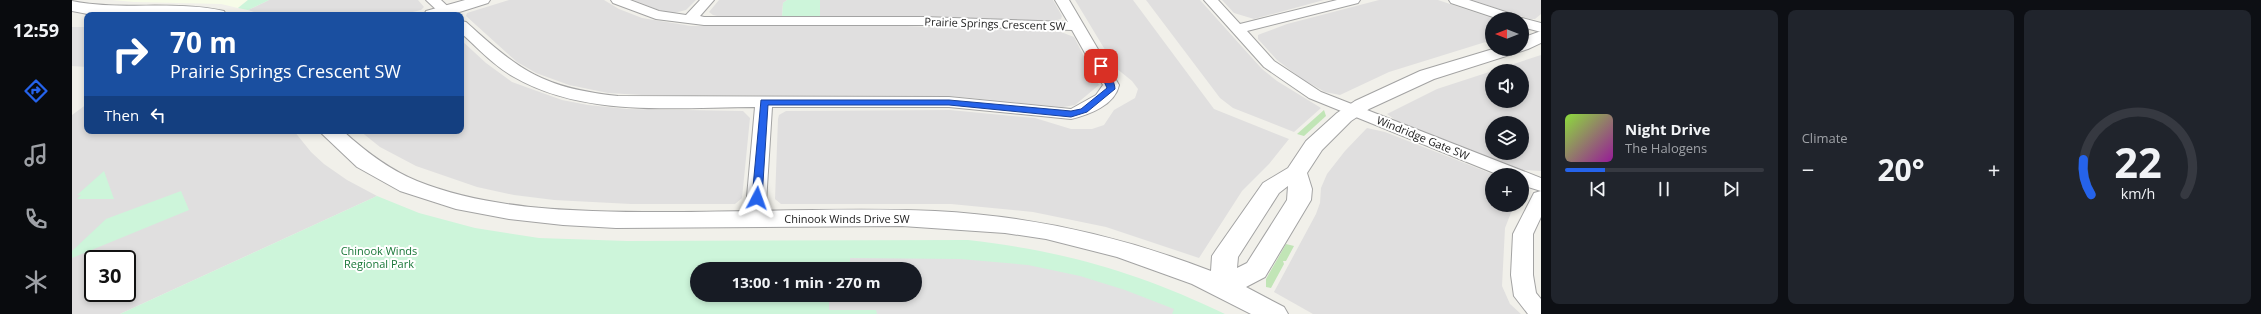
<!DOCTYPE html>
<meta charset="utf-8">
<style>
body{margin:0;font-family:"Open Sans",sans-serif;background:#20242c;color:#f1f3f6;height:100vh;display:flex;flex-direction:column;font-size:15px;white-space:nowrap}
*{box-sizing:border-box;margin:0}
p{font-size:13px;color:#9ea1a6}
.icon{flex:none;width:22px;height:22px;fill:none;stroke:currentColor;stroke-width:2;stroke-linecap:round;stroke-linejoin:round}
.map{position:relative;flex:1;overflow:hidden}
.drawer{display:flex;flex-direction:column;gap:10px;padding:10px;background:#0d0f14;width:720px}
.drawer>*{flex:none}
.hud{position:absolute;left:12px;top:12px;width:380px;height:122px;border-radius:8px;box-shadow:0 2px 6px #0003;background:#1a4fa0;color:#fff;overflow:hidden}
.needle{width:26px;rotate:270deg}
.tools{position:absolute;left:1413px;top:12px;display:grid;gap:8px}
.tools a{display:grid;place-items:center;width:44px;height:44px;border-radius:50%;background:#171b24;box-shadow:0 2px 6px #0003;font-size:20px}
.speed{position:absolute;left:12px;top:250px;display:flex;gap:8px;font-size:20px;font-weight:700;text-align:center}
.speed>*{display:grid;place-content:center;width:52px;height:52px;border-radius:50%;background:#171b24;box-shadow:0 2px 6px #0003;line-height:1}
.speed .limit{border:2px solid #111;border-radius:6px;background:#fff;color:#111}
.pin{position:absolute;display:grid;place-items:center;width:34px;height:34px;color:#fff;margin:-17px;border-radius:8px;box-shadow:0 2px 6px #0006}
.me{position:absolute;width:44px;margin:-22px;rotate:4deg;stroke-linejoin:round;filter:drop-shadow(0 0 3px #0008)}
.turn{display:flex;align-items:center;gap:14px;height:84px;padding:0 20px;font-size:18px}
.turn .icon{width:52px;height:52px;stroke-width:2.5}
.turn b{display:block;font-size:28px;line-height:34px}
.then{display:flex;align-items:center;height:38px;padding:0 20px;background:#0003;gap:8px;font-size:15px}
.big{font-size:30px;font-weight:700;line-height:1.1}
.drawer .widget{flex:1;display:flex;flex-direction:column;justify-content:center;gap:6px;min-width:0;padding:0 14px;border-radius:8px;background:#20242c}
.drawer .dial{align-items:center;gap:0}
.dial svg{height:104px;overflow:visible;fill:none;stroke:#363941;stroke-width:7;stroke-linecap:round;text-anchor:middle}
.dial text{fill:#f1f3f6;stroke:none}
.song{display:flex;align-items:center;gap:12px}
.cover{width:48px;height:48px;border-radius:6px;background:linear-gradient(135deg,hsl(90 70% 55%),hsl(300 70% 35%))}
.played{height:4px;border-radius:2px;background:linear-gradient(90deg,#2563eb 20%,#363941 20%)}
.keys{display:flex;justify-content:space-around;direction:ltr}
.heat{display:flex;justify-content:space-between;align-items:center;font-size:22px;direction:ltr}
.drawer .tiles{flex:1;display:grid;gap:10px;grid-template-columns:repeat(3,1fr)}
.trip{position:absolute;left:618px;top:262px;width:232px;height:40px;border-radius:20px;background:#171b24;box-shadow:0 2px 6px #0003;font-weight:700;line-height:40px;text-align:center}
main{display:flex;flex:1;min-height:0}
.tabs{display:flex;flex-direction:column;width:72px;justify-content:space-around;align-items:center;background:#090b0e;color:#9ea1a6}
.tabs .icon{width:28px;height:28px}
.tabs .on{color:#2563eb}
.tabs b{font-size:18px;color:#f1f3f6}
.map>svg:first-child{display:block}
.residential{fill:#e0dfdf;fill-rule:evenodd}
.education{fill:#f7fce8}
.grass{fill:#c1e5b6}
.park{fill:#cdf5da;fill-rule:evenodd}
.parking{fill:#e2e2e2}
.lines{fill:none;stroke-linecap:round;stroke-linejoin:round}
.minor-casing{stroke:#a3a3a3;stroke-width:2}
.tertiary-casing{stroke:#a3a3a3;stroke-width:2}
.minor{fill:#fff;fill-rule:evenodd}
.tertiary{fill:#fff;fill-rule:evenodd}
.route{fill:#2563eb;stroke:#184099}
.labels{text-anchor:middle;stroke-width:4;stroke-linejoin:round;paint-order:stroke}
.street-label{font-size:11px;fill:#222;stroke:#fff}
.park-label{font-size:11px;fill:#197738;stroke:#fff}
</style>
<main>
<nav class="tabs">
<b>12:59</b>
<svg class="icon on" aria-label="directions" viewBox="0 0 24 24"><path d="M12 3l9 9-9 9-9-9zM9 14v-3h6M13 9l2 2-2 2"/></svg>
<svg class="icon" aria-label="music" viewBox="0 0 24 24"><path d="M9 18V5l10-2v13"/><circle cx="6" cy="18" r="3"/><circle cx="16" cy="16" r="3"/></svg>
<svg class="icon" aria-label="phone" viewBox="0 0 24 24"><path d="M5 4h4l2 5-3 2q2 4 5 5l2-3 5 2v4C11 20 4 13 5 4z"/></svg>
<svg class="icon" aria-label="climate" viewBox="0 0 24 24"><path d="M12 3v18M4 7l16 10M4 17L20 7"/></svg>
</nav>
<div class="map">
<svg width="1469" height="314" viewBox="0 0 1469 314">
<rect width="100%" height="100%" fill="#f1f0ea"/>
<g class="residential">
<polygon points="197,0 346,0 352,7 349,10 329,15 191,15 176,10"/>
<polygon points="437,0 532,0 547,9 570,18 619,26 835,26 989,32 1002,37 1027,85 1003,105 991,107 878,96 570,95 536,93 497,85 464,73 445,62 394,16 395,13"/>
<polygon points="561,0 624,0 614,10 602,13 587,10"/>
<polygon points="647,0 715,0 711,3 710,17 649,17 641,15 637,12"/>
<polygon points="748,0 981,0 990,16 989,19 981,21 848,16 748,17"/>
<polygon points="1003,0 1061,0 1142,109 1217,139 1197,164 1170,191 1127,258 1034,227 961,212 879,204 709,204 703,199 706,119 707,115 714,111 878,110 963,118 999,129 1020,129 1032,125 1042,110 1063,98 1066,89 1060,81 1044,68"/>
<polygon points="1074,0 1128,0 1190,69 1205,81 1249,108 1222,132 1161,108 1148,98"/>
<polygon points="1150,0 1252,0 1182,19 1162,13"/>
<polygon points="1307,0 1366,0 1423,19 1420,19 1420,40 1317,72 1268,95 1253,92 1230,79 1205,60 1186,39 1186,35 1191,33 1215,24"/>
<polygon points="1400,0 1469,0 1469,14 1463,19 1458,19"/>
<polygon points="389,40 414,63 440,82 490,100 516,105 555,109 671,111 678,118 670,198 663,204 559,204 482,200 442,195 405,187 344,166 308,147 288,131 389,131"/>
<path d="M1469,55V171L1450,170L1326,122L1315,114L1365,89ZM1420,71H1450V101H1420ZM1420,123H1450V153H1420Z"/>
<path d="M15,104V131H222L239,152L252,164L275,180L305,196L48,314H0V115ZM21,259H55V293H21Z"/>
<polygon points="1295,128 1313,132 1423,175 1420,175 1420,205 1442,205 1433,228 1430,286 1438,304 1449,314 1241,314 1202,292 1244,214 1248,203 1249,188 1255,174 1273,151"/>
</g>
<polygon class="education" points="40,0 176,0 166,8 149,4 62,2"/>
<g class="grass">
<polygon points="1252,110 1254,116 1232,136 1225,134"/>
<polygon points="1214,244 1222,246 1214,261 1211,261 1212,264 1199,288 1194,287 1194,279"/>
</g>
<g class="park">
<polygon points="176,0 197,0 176,10 166,8"/>
<polygon points="715,0 748,0 748,17 710,17 711,3"/>
<polygon points="32,171 42,199 5,199 9,195 5,195"/>
<polygon points="109,191 117,210 0,258 0,251 34,219"/>
<path d="M305,196L347,213L403,228L467,238L555,241L896,240C992,251 1065,272 1153,314H48ZM625,269H843V295H625Z"/>
</g>
<g class="parking">
<polygon points="0,27 15,27 15,67 0,66"/>
<polygon points="778,258 888,259 956,265 1008,276 1053,290 1102,309 1100,314 805,314 804,310 757,310 757,295 843,295 843,269 778,269"/>
</g>
<g class="lines">
<defs>
<g id="minor">
<polygon points="354,0 369,0 385,15 370,15"/>
<path d="M539,0H558L587,11L614,15L628,0H642L628,16L632,17H852L996,22L983,0H997L1047,85C1043,105 1017,115 999,119L877,107H700L693,219L690,224L683,226L676,224L673,219L683,107C605,107 513,118 442,77C422,66 406,48 389,33V21L394,22C448,71 471,88 546,96L877,97L999,109L1024,95L1031,85L1000,30L852,25H632L584,19L541,3Z"/>
<polygon points="1132,0 1146,0 1168,24 1265,0 1288,0 1286,3 1175,31 1202,61 1249,92 1469,178 1469,217 1461,234 1461,275 1464,293 1469,299 1469,314 1456,314 1442,296 1439,275 1441,234 1462,193 1469,191 1450,185 1450,175 1427,175 1237,98 1192,67"/>
<polygon points="1377,0 1397,0 1446,16 1448,18 1450,18 1469,23 1469,32 1450,27 1450,19 1427,19 1379,3"/>
</g>
<g id="tertiary">
<polygon points="393,0 418,0 416,3 378,15 352,15 354,11"/>
<path d="M0,1C50,11 102,0 152,11L154,15H21L0,11Z"/>
<path d="M1469,31V43L1456,49L1362,79L1297,109L1279,121L1250,150L1235,173L1240,189L1239,200L1193,277L1174,287L1212,307L1216,314H1179L1120,284L1045,257L974,239L933,233L830,226L544,228L491,225L437,219L384,209L328,191L285,167L247,131H271C293,151 316,169 345,181C415,209 496,211 571,212C668,213 766,207 863,211C959,216 1049,236 1139,271L1140,256L1144,250L1191,183L1216,168L1234,141L1265,113L1283,101L1348,71L1421,49H1450V38ZM1216,186L1215,200L1175,263L1165,268L1166,257L1207,193Z"/>
</g>
</defs>
<use href="#minor" class="minor-casing"/>
<use href="#tertiary" class="tertiary-casing"/>
<use href="#minor" class="minor"/>
<use href="#tertiary" class="tertiary"/>
</g>
<path class="route" d="M1029,64C1035,66 1043,82 1043,89L1015,112L999,117L877,105H696L690,198L685,202L680,198L689,100H877L999,111L1009,109L1035,88L1025,66Z"/>
<g class="labels">
<g class="street-label">
<text transform="translate(923 24) rotate(2)" y="4">Prairie Springs Crescent SW</text>
<text transform="translate(1351 138) rotate(22)" y="4">Windridge Gate SW</text>
<text x="775" y="223">Chinook Winds Drive SW</text>
</g>
<g class="park-label">
<text x="307" y="255">Chinook Winds<tspan x="307" dy="13">Regional Park</tspan></text>
</g>
</g>
</svg>
<div class="tools">
<a><svg class="needle" viewBox="-14 -14 28 28"><path d="M0-13l5 13h-10z" fill="#e53935"/><path d="M0 13l5-13h-10z" fill="#9ea1a6"/></svg></a>
<a><svg class="icon" aria-label="sound" viewBox="0 0 24 24"><path d="M4 9h4l5-4v14l-5-4H4zM17 9q2 3 0 6"/></svg></a>
<a><svg class="icon" aria-label="layers" viewBox="0 0 24 24"><path d="M12 4l9 5-9 5-9-5zM3 14l9 5 9-5"/></svg></a>
<a>+</a>
</div>
<div class="speed"><div class="limit">30</div></div>
<div class="pin" style="left:1029px;top:66px;background:#d93025"><svg class="icon" aria-label="arrive" viewBox="0 0 24 24"><path d="M6 21V4h12l-3 4 3 4H6"/></svg></div>
<svg class="me" style="left:685px;top:198px" viewBox="-20 -20 40 40"><path d="M0-17L14 15 0 8-14 15z" fill="#2563eb" stroke="#fff" stroke-width="4"/></svg>
<div class="trip">13:00 · 1 min · 270 m</div>
<div class="hud">
<div class="turn"><svg class="icon" aria-label="right" viewBox="0 0 24 24"><path d="M7 20v-9h11M14 6l5 5-5 5"/></svg><div><b>70 m</b>Prairie Springs Crescent SW</div></div>
<div class="then">Then<svg class="icon" aria-label="left" viewBox="0 0 24 24"><path d="M17 20v-9H6M10 6l-5 5 5 5"/></svg></div>
</div>
</div>
<section class="drawer">
<div class="tiles">
<div class="widget">
<div class="song"><i class="cover"></i><div><b>Night Drive</b><p>The Halogens</p></div></div>
<div class="played"></div>
<div class="keys"><svg class="icon" aria-label="previous" viewBox="0 0 24 24"><path d="M18 5L8 12l10 7zM5 5v14"/></svg><svg class="icon" aria-label="pause" viewBox="0 0 24 24"><path d="M8 5v14M16 5v14"/></svg><svg class="icon" aria-label="next" viewBox="0 0 24 24"><path d="M6 5l10 7-10 7zM19 5v14"/></svg></div>
</div>
<div class="widget"><p>Climate</p>
<div class="heat"><a>−</a><b class="big">20°</b><a>+</a></div>
</div>
<div class="widget dial"><svg viewBox="0 0 100 80">
<path d="M14 69A42 42 0 1 1 86 69"/>
<path d="M14 69A42 42 0 0 1 8 42" stroke="#2563eb"/>
<text x="50" y="56" font-size="32" font-weight="700">22</text>
<text x="50" y="72" font-size="11">km/h</text>
</svg></div>
</div>
</section>
</main>
